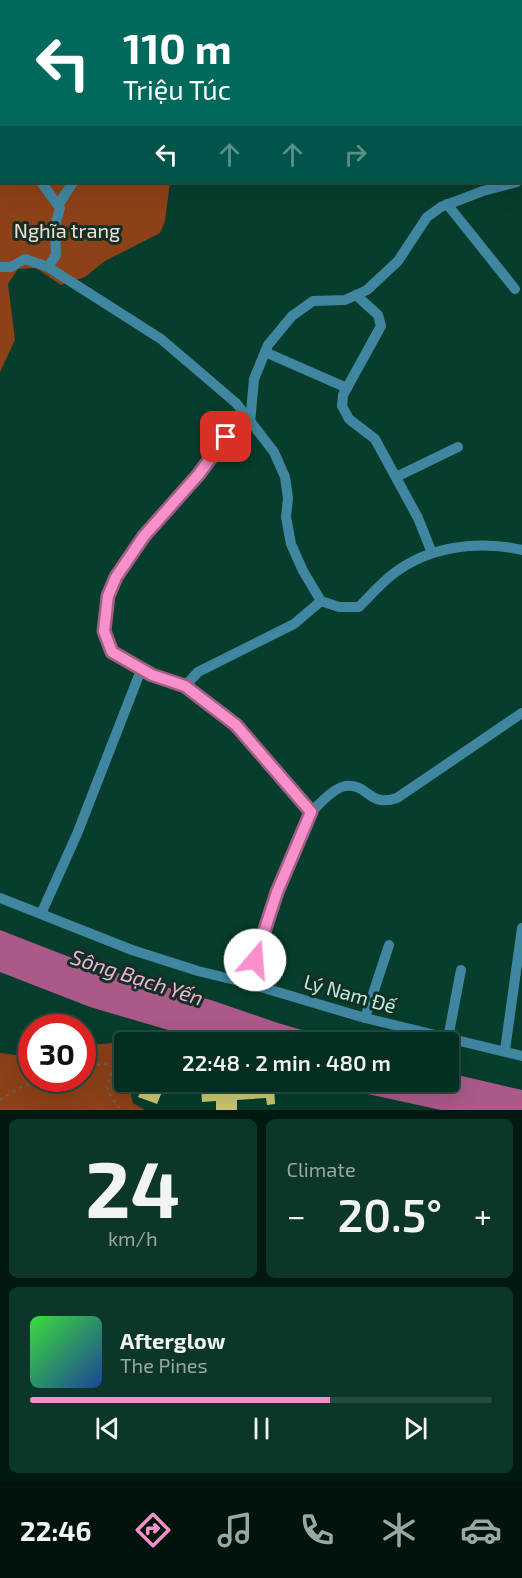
<!DOCTYPE html>
<meta charset="utf-8">
<style>
body{margin:0;font-family:"Exo 2",sans-serif;background:#0d362a;color:#f1f3f6;height:100vh;display:flex;flex-direction:column;font-size:22px;white-space:nowrap}
*{box-sizing:border-box;margin:0}
p{font-size:20px;color:#97a8a5}
.icon{flex:none;width:33px;height:33px;fill:none;stroke:currentColor;stroke-width:2;stroke-linecap:round;stroke-linejoin:round}
.map{position:relative;height:1110px;overflow:hidden}
.panel{display:flex;flex-direction:column;gap:9px;padding:9px;background:#021912;flex:1}
.panel>*{flex:none}
.banner{position:absolute;left:0px;top:0px;width:522px;height:183px;box-shadow:0 6px 24px #0002,0 0 0 2px #254a3f;background:#00695c;color:#fff;overflow:hidden}
.speed{position:absolute;left:18px;top:1014px;display:flex;gap:12px;font-size:30px;font-weight:700;text-align:center}
.speed>*{display:grid;place-content:center;width:78px;height:78px;border-radius:50%;background:#042e21;box-shadow:0 6px 24px #0002,0 0 0 2px #254a3f;line-height:1}
.speed .limit{border:9px solid #d22;background:#fff;color:#111}
.pin{position:absolute;display:grid;place-items:center;width:51px;height:51px;color:#fff;margin:-26px;border-radius:12px;box-shadow:0 3px 9px #0006}
.me{position:absolute;width:66px;margin:-33px;rotate:18deg;stroke-linejoin:round;filter:drop-shadow(0 0 4px #0008)}
.turn{display:flex;align-items:center;gap:21px;height:126px;padding:0 24px;font-size:27px}
.turn .icon{width:78px;height:78px;stroke-width:2.5}
.turn b{display:block;font-size:42px;line-height:51px}
.lanes{display:flex;align-items:center;height:57px;padding:0 24px;background:#0003;justify-content:center;gap:30px;direction:ltr}
.lanes .off{opacity:.35}
.big{font-size:45px;font-weight:600;line-height:1.1}
.panel .card{flex:1;display:flex;flex-direction:column;justify-content:center;gap:9px;min-width:0;padding:0 21px;border-radius:9px;background:#0d362a}
.panel .dial{align-items:center;gap:0}
.dial b{font-size:78px;line-height:1}
.song{display:flex;align-items:center;gap:18px}
.cover{width:72px;height:72px;border-radius:9px;background:linear-gradient(135deg,hsl(120 70% 55%),hsl(220 70% 35%))}
.played{height:6px;border-radius:3px;background:linear-gradient(90deg,#f890cb 65%,#254a3f 65%)}
.keys{display:flex;justify-content:space-around;direction:ltr}
.heat{display:flex;justify-content:space-between;align-items:center;font-size:33px;direction:ltr}
.panel .tiles{flex:1;display:grid;gap:9px;grid-template-columns:1fr 1fr}
.card:last-child{grid-column:span 2}
.trip{position:absolute;left:114px;top:1032px;width:345px;height:60px;border-radius:6px;background:#042e21;box-shadow:0 6px 24px #0002,0 0 0 2px #254a3f;font-weight:600;line-height:60px;text-align:center}
.dock{display:flex;height:96px;justify-content:space-around;align-items:center;background:#02120d;color:#97a8a5}
.dock .icon{width:42px;height:42px}
.dock .selected{color:#f890cb}
.dock b{font-size:27px;color:#f1f3f6}
.map>svg:first-child{display:block}
.green{fill:#8c4118}
.water{fill:#aa5988}
.building{fill:#c9c572}
.lines{fill:none;stroke-linecap:round;stroke-linejoin:round}
.path{stroke:#447765;stroke-width:1.5;stroke-dasharray:3 4.5;stroke-linecap:butt}
.minor{stroke:#4086a1;stroke-width:10}
.route-casing{stroke:#a15e84;stroke-width:15}
.route{stroke:#f890cb;stroke-width:10}
.labels{text-anchor:middle;stroke-width:6;stroke-linejoin:round;paint-order:stroke}
.park-label{font-size:20px;fill:#f6dfd4;stroke:#123025}
.street-label{font-size:20px;fill:#c0ebd8;stroke:#123025}
.water-label{font-size:21px;font-style:italic;fill:#f5b2d6;stroke:#123025}
</style>
<div class="map">
<svg width="522" height="1110" viewBox="0 0 522 1110">
<rect width="100%" height="100%" fill="#063d2c"/>
<g class="green">
<polygon points="0,0 100,1 2,2 2,182 170,182 165,221 160,233 105,261 85,277 61,285 36,268 18,269 8,284 15,340 0,372"/>
<polygon points="112,1043 124,1054 124,1082 128,1082 133,1103 145,1110 0,1110 0,1053 31,1057 32,1078 82,1078 83,1048 89,1045"/>
</g>
<g class="water">
<polygon points="0,930 90,965 214,1001 278,1023 343,1042 209,1042 90,1007 0,972"/>
<polygon points="449,1073 522,1090 522,1110 441,1110 354,1091 326,1082 448,1082"/>
</g>
<g class="building">
<polygon points="145,1082 166,1082 157,1104 138,1097"/>
<polygon points="201,1082 232,1082 232,1086 274,1084 275,1104 267,1105 266,1098 237,1100 237,1110 216,1110 216,1101 202,1102"/>
</g>
<g class="lines">
<g class="path">
<polyline points="82,1065 108,1064 113,1067 107,1087 108,1092 121,1110"/>
<polyline points="0,1100 23,1086 59,1078"/>
</g>
<g class="minor">
<polyline points="419,0 421,2"/>
<polyline points="477,2 479,0"/>
<polyline points="520,115 522,117"/>
<polyline points="0,140 2,142"/>
<polyline points="41,182 60,208 55,226 56,255 48,267"/>
<polyline points="59,204 73,182"/>
<polyline points="447,204 515,289"/>
<path d="M0,267H11L25,259L48,267L161,339L236,403L274,452L285,477L288,498L286,517L291,544L303,571L321,601L339,607H359C370,596 381,583 393,574C429,546 479,540 522,550"/>
<polyline points="356,295 378,315 381,326 343,395 342,406 349,419 375,439 418,518 432,553"/>
<polyline points="265,352 347,388"/>
<polyline points="396,477 458,447"/>
<polyline points="185,686 198,672 294,624 321,601"/>
<path d="M311,812C320,804 332,789 345,786C368,783 369,808 397,798L522,713"/>
<polyline points="0,898 132,950 198,971 247,983 365,1018 522,1056"/>
<polyline points="41,914 77,834 141,670"/>
<polyline points="247,983 277,892 311,812 236,725 185,686 152,675 113,652 103,631 104,612 116,577 144,536 199,474 233,430 250,423 254,379 268,345 292,316 313,301 345,300 367,290 398,261 427,217 441,207 483,191 517,182"/>
<polyline points="365,1018 389,945"/>
<polyline points="448,1038 461,970"/>
<polyline points="505,1050 522,928"/>
</g>
</g>
<g class="lines">
<defs>
<polyline id="route" points="226,437 199,474 144,536 116,577 108,596 104,631 112,652 152,675 185,686 236,725 311,812 277,892 255,960"/>
</defs>
<use href="#route" class="route-casing"/>
<use href="#route" class="route"/>
</g>
<g class="labels">
<g class="park-label">
<text x="67" y="238">Nghĩa trang</text>
</g>
<g class="street-label">
<text transform="translate(350 994) rotate(16)" y="7">Lý Nam Đế</text>
</g>
<g class="water-label">
<text transform="translate(137 978) rotate(18)" y="7">Sông Bạch Yến</text>
</g>
</g>
</svg>
<div class="speed"><div class="limit">30</div></div>
<div class="pin" style="left:226px;top:437px;background:#d93025"><svg class="icon" aria-label="arrive" viewBox="0 0 24 24"><path d="M6 21V4h12l-3 4 3 4H6"/></svg></div>
<svg class="me" style="left:255px;top:960px" viewBox="-20 -20 40 40"><circle r="19" fill="#fff"/><path d="M0-13L10 11 0 6-10 11z" fill="#f890cb"/></svg>
<div class="trip">22:48 · 2 min · 480 m</div>
<div class="banner">
<div class="turn"><svg class="icon" aria-label="left" viewBox="0 0 24 24"><path d="M17 20v-9H6M10 6l-5 5 5 5"/></svg><div><b>110 m</b>Triệu Túc</div></div>
<div class="lanes"><svg class="icon" aria-label="left" viewBox="0 0 24 24"><path d="M17 20v-9H6M10 6l-5 5 5 5"/></svg><svg class="icon off" aria-label="ahead" viewBox="0 0 24 24"><path d="M12 20V5M6 11l6-6 6 6"/></svg><svg class="icon off" aria-label="ahead" viewBox="0 0 24 24"><path d="M12 20V5M6 11l6-6 6 6"/></svg><svg class="icon off" aria-label="right" viewBox="0 0 24 24"><path d="M7 20v-9h11M14 6l5 5-5 5"/></svg></div>
</div>
</div>
<section class="panel">
<div class="tiles">
<div class="card dial"><b>24</b><p>km/h</p></div>
<div class="card"><p>Climate</p>
<div class="heat"><a>−</a><b class="big">20.5°</b><a>+</a></div>
</div>
<div class="card">
<div class="song"><i class="cover"></i><div><b>Afterglow</b><p>The Pines</p></div></div>
<div class="played"></div>
<div class="keys"><svg class="icon" aria-label="previous" viewBox="0 0 24 24"><path d="M18 5L8 12l10 7zM5 5v14"/></svg><svg class="icon" aria-label="pause" viewBox="0 0 24 24"><path d="M8 5v14M16 5v14"/></svg><svg class="icon" aria-label="next" viewBox="0 0 24 24"><path d="M6 5l10 7-10 7zM19 5v14"/></svg></div>
</div>
</div>
</section>
<nav class="dock">
<b>22:46</b>
<svg class="icon selected" aria-label="directions" viewBox="0 0 24 24"><path d="M12 3l9 9-9 9-9-9zM9 14v-3h6M13 9l2 2-2 2"/></svg>
<svg class="icon" aria-label="music" viewBox="0 0 24 24"><path d="M9 18V5l10-2v13"/><circle cx="6" cy="18" r="3"/><circle cx="16" cy="16" r="3"/></svg>
<svg class="icon" aria-label="phone" viewBox="0 0 24 24"><path d="M5 4h4l2 5-3 2q2 4 5 5l2-3 5 2v4C11 20 4 13 5 4z"/></svg>
<svg class="icon" aria-label="climate" viewBox="0 0 24 24"><path d="M12 3v18M4 7l16 10M4 17L20 7"/></svg>
<svg class="icon" aria-label="car" viewBox="0 0 24 24"><path d="M5 17H2v-5l4-1 3-4h7l3 4 3 1v5h-3M9 17h6M6 11h13"/><circle cx="7" cy="17" r="2"/><circle cx="17" cy="17" r="2"/></svg>
</nav>
